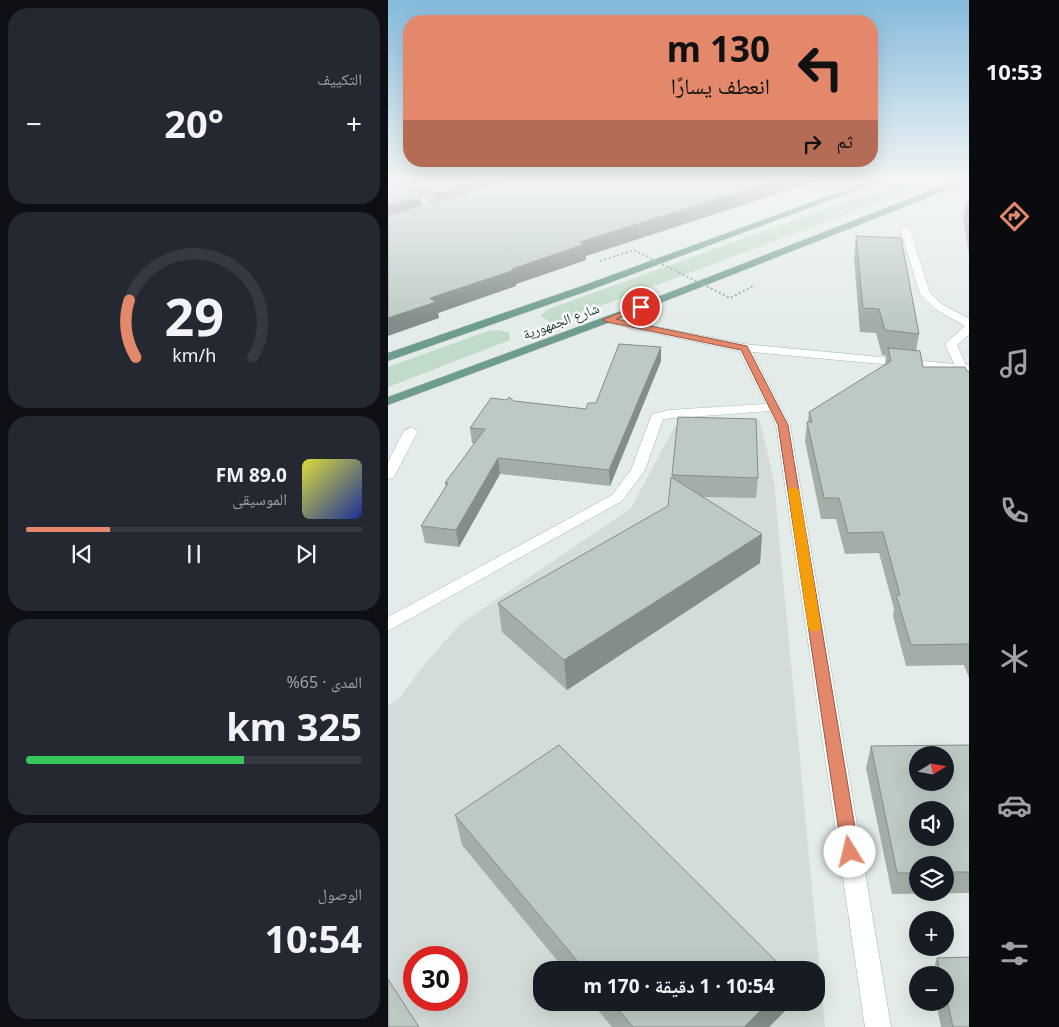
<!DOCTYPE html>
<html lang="ar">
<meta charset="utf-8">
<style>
body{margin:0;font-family:"Noto Sans","Noto Naskh Arabic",sans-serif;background:#242831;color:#f1f3f6;direction:rtl;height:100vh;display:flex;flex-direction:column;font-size:19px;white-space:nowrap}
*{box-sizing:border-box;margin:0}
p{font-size:16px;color:#9ea1a6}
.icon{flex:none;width:28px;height:28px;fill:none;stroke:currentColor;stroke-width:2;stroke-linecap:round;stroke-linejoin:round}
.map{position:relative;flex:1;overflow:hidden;direction:ltr}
.sheet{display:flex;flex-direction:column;gap:8px;padding:8px;background:#0d0f14;width:388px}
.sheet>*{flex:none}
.hud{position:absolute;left:15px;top:15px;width:475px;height:152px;border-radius:20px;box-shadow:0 5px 20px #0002;direction:rtl;background:#e3886b;color:#111;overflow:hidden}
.needle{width:32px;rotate:79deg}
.fabs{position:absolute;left:521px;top:746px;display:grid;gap:10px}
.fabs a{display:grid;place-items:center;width:45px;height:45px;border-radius:50%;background:#171b24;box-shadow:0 5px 20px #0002;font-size:25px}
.speed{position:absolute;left:15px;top:946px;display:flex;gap:10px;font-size:25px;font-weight:700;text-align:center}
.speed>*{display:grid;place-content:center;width:65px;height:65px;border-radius:50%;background:#171b24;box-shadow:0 5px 20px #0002;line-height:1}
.speed .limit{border:8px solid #d22;background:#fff;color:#111}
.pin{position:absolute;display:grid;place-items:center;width:42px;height:42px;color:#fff;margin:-21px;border:2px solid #fff;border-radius:50%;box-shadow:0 1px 5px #0007}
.me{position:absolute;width:55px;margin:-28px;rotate:351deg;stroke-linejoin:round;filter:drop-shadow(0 0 4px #0008)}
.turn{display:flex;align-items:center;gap:18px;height:105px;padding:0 25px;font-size:22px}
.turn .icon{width:65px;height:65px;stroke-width:2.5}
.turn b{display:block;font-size:35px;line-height:42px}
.then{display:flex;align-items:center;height:48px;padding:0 25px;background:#0003;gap:10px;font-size:19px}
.big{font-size:38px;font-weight:700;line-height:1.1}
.sheet .tile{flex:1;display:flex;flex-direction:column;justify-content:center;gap:8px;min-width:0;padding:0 18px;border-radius:20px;background:#242831}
.sheet .dial{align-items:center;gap:0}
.dial svg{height:130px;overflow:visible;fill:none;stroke:#363941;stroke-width:7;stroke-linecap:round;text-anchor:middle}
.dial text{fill:#f1f3f6;stroke:none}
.song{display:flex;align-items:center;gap:15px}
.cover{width:60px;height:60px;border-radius:8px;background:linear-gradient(135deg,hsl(60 70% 55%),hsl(230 70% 35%))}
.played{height:5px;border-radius:2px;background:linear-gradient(90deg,#e3886b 25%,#363941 25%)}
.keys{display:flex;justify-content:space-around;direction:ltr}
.heat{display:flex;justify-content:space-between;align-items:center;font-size:28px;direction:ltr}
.charge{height:8px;border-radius:4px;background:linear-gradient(90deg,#34c759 65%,#363941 0)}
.trip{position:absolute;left:145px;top:961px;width:292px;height:50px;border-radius:20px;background:#171b24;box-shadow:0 5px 20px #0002;font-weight:700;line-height:50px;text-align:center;direction:rtl}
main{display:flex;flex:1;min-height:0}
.tab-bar{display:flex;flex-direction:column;width:90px;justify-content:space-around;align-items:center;background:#090b0e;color:#9ea1a6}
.tab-bar .icon{width:35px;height:35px}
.tab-bar .current{color:#e3886b}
.tab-bar b{font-size:22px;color:#f1f3f6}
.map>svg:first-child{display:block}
.built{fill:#d3dcd8;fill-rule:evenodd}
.green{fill:#c0dbc7}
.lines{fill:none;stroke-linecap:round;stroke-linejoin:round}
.minor-casing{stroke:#a7b4b0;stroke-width:1}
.primary-casing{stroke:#c2c8c7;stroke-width:1}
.minor{fill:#fff;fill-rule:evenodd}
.primary{fill:#6e9d90;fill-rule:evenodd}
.path-bridge{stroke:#88aca1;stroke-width:2;stroke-dasharray:2 2.5;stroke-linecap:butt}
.wall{fill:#a3aea9;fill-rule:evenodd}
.shaded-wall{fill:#848d89}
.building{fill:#bdcac4;stroke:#848d89;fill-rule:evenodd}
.route{fill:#e3886b;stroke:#945846}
.slow{fill:#f59e0b}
.labels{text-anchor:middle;stroke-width:5;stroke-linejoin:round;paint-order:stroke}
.far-street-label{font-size:14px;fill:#253c36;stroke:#f5f9f7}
</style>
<main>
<nav class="tab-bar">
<b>10:53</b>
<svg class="icon current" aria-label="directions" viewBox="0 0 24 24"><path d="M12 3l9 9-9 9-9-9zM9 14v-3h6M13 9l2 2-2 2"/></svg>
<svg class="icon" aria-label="music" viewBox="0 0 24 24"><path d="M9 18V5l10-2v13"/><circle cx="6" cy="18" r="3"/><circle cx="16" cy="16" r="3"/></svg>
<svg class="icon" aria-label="phone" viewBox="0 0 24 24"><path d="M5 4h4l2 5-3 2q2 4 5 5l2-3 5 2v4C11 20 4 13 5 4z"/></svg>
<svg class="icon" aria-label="climate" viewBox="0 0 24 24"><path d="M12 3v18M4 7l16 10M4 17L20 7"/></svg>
<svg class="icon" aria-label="car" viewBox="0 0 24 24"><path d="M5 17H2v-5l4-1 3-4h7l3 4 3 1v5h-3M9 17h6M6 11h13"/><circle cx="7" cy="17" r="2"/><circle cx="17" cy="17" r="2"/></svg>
<svg class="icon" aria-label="filters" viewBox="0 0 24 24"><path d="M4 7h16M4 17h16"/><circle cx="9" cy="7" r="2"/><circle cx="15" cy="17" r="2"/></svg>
</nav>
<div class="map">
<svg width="582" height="1027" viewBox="0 0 582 1027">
<rect width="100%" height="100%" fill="#e4ece9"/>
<path class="built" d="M372,420L386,482L437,1027H0V706L10,700L36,665L71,625L243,508L287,426ZM26,958H69V1000H26ZM154,970H429V1002H154Z"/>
<g class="green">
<polygon points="520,179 553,179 175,320 162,322 153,316 158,310"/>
<polygon points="109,330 121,332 122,340 0,387 0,367 100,331"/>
</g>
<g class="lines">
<defs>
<g id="minor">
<polygon points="517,226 522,229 542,293 555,305 582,319 582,334 569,345 578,365 582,365 582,392 576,388 569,371 364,352 402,425 503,1027 477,1027 388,425 381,411 275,419 257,470 234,501 0,631 0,617 224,495 243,470 264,414 281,410 378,404 351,351 219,323 213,320 215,318 219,317 356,344 566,364 557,344 577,326 547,309 532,294 512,229"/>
<polygon points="23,427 30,431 7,475 5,478 0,479 0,462 16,431"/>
</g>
<g id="primary">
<polygon points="487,179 498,179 202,290 0,361 0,353 194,286"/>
<polygon points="572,179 582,179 582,181 257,309 0,405 0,397 249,305"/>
</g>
</defs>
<use href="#minor" class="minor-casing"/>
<use href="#primary" class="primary-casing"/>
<use href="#minor" class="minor"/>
<use href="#primary" class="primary"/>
<polyline class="path-bridge" points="212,261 246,250 342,298 367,285"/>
</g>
<g class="wall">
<path d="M0,179H434L198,256V260L128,284V286L50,313L51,318ZM33,197L43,203L34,205Z"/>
<polygon points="578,202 582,202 582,260 575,218"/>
<polygon points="468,236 531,334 528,351 535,367 579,371 582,372 582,681 576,665 518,666 505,616 506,609 491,553 457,554 448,519 433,519 417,441 419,422 420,422 421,412 497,365 498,356 494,355 488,333 472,332 466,258"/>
<polygon points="273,361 222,486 112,474 71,547 37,543 33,526 58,487 57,483 87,444 84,443 82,428 126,401 198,409"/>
<polygon points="284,475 370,478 368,498 315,497 374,534 372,563 179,690 114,632 110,603 280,506"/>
<path d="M582,745V893L504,894L478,768L483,746ZM530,865H558V892H530Z"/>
<polygon points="67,815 397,970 177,970 74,845"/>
<polygon points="582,957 582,1027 553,1027 548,1002 558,1002 558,975 544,975 549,958"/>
<polygon points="203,1002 402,1002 401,1007 381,1027 224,1027"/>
</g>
<g class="shaded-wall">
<polygon points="99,179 151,179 49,207 47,193"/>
<polygon points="392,179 434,179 198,256 198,260 128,284 128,286 50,313 51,318 0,336 0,318 42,298 124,269 192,242"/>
<polygon points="33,197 35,211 0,221 0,206"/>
<polygon points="273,347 273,361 222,486 221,470"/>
<polygon points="110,458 112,474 71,547 68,530"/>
<polygon points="374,534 372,563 179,690 176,660"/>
<polygon points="381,1002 402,1002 401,1007 381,1027 356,1027"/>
</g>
<g class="building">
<polygon points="0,179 5,179 33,197 0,206"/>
<polygon points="23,179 99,179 47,193"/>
<polygon points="127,179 392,179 192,242 197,244 124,269 127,270 42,298 48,302 0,318 0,215"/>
<polygon points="578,202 582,202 582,223"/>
<polygon points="468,236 513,238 531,334 497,330 491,309 475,308"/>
<polygon points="231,344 273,347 221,470 110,458 68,530 33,526 60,483 57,483 97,429 82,428 103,398 119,400 121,397 126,401 198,409 200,403 208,403"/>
<polygon points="500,348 532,351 535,367 577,367 579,371 582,372 582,644 523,645 508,595 512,595 495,532 460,533 451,498 436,498 419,422 424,422 421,412 503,361"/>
<polygon points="290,417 368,419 370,478 284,475"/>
<polygon points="283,477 374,534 176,660 110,603 280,506"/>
<polygon points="171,745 397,970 197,970 67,815"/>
<path d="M582,745V872H558V865H530V873H509L483,746ZM530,755H558V782H530ZM530,810H558V838H530Z"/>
<polygon points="582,957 582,1027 565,1027 558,995 558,975 553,975 549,958"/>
<polygon points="0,979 31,1027 0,1027"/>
<polygon points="224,1002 381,1002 356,1027 245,1027"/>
</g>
<linearGradient id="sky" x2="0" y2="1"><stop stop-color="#85badc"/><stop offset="0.56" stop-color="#f3f6f5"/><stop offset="1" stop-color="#f3f6f5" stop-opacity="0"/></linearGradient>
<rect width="582" height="322" fill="url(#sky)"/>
<polygon class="route" points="253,304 258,307 256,309 228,319 359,346 400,425 471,852 468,857 462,860 457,857 454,852 390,425 353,350 219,322 214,320"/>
<polygon class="slow" points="405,487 411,490 433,627 431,631 422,631 420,627 400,490"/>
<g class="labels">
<g class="far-street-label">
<text transform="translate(173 321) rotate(-20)" y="5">شارع الجمهورية</text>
</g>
</g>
</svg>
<div class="fabs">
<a><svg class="needle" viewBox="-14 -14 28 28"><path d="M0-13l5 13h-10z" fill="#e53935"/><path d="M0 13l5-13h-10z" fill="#9ea1a6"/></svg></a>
<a><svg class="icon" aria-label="sound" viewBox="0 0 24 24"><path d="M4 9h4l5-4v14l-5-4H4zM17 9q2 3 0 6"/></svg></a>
<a><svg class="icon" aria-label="layers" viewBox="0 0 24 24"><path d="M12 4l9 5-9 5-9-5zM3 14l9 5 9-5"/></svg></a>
<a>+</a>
<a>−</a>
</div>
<div class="speed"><div class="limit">30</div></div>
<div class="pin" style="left:253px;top:307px;background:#d93025"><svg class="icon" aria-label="arrive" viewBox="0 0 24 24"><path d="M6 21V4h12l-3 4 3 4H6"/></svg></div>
<svg class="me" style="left:462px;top:852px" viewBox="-20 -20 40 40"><circle r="19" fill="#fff"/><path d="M0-13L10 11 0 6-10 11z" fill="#e3886b"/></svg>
<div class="trip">10:54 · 1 دقيقة · 170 m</div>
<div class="hud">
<div class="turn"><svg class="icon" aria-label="left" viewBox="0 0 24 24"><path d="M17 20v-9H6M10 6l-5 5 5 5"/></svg><div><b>130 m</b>انعطف يسارًا</div></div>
<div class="then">ثم<svg class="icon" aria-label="right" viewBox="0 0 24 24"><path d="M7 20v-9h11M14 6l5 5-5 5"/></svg></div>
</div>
</div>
<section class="sheet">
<div class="tile"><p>التكييف</p>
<div class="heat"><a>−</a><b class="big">20°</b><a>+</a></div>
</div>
<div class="tile dial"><svg viewBox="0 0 100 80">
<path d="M14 69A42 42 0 1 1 86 69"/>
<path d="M14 69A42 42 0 0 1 10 34" stroke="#e3886b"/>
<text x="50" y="56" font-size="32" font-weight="700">29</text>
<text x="50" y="72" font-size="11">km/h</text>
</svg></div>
<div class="tile">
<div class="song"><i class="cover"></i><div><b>89.0 FM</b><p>الموسيقى</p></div></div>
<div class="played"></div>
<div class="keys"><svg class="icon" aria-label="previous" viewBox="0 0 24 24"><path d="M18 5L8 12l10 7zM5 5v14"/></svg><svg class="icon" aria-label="pause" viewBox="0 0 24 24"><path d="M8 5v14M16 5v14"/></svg><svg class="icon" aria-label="next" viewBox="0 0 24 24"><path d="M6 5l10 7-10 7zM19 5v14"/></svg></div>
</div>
<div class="tile"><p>المدى · 65%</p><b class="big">325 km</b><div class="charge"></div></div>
<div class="tile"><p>الوصول</p><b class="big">10:54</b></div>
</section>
</main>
